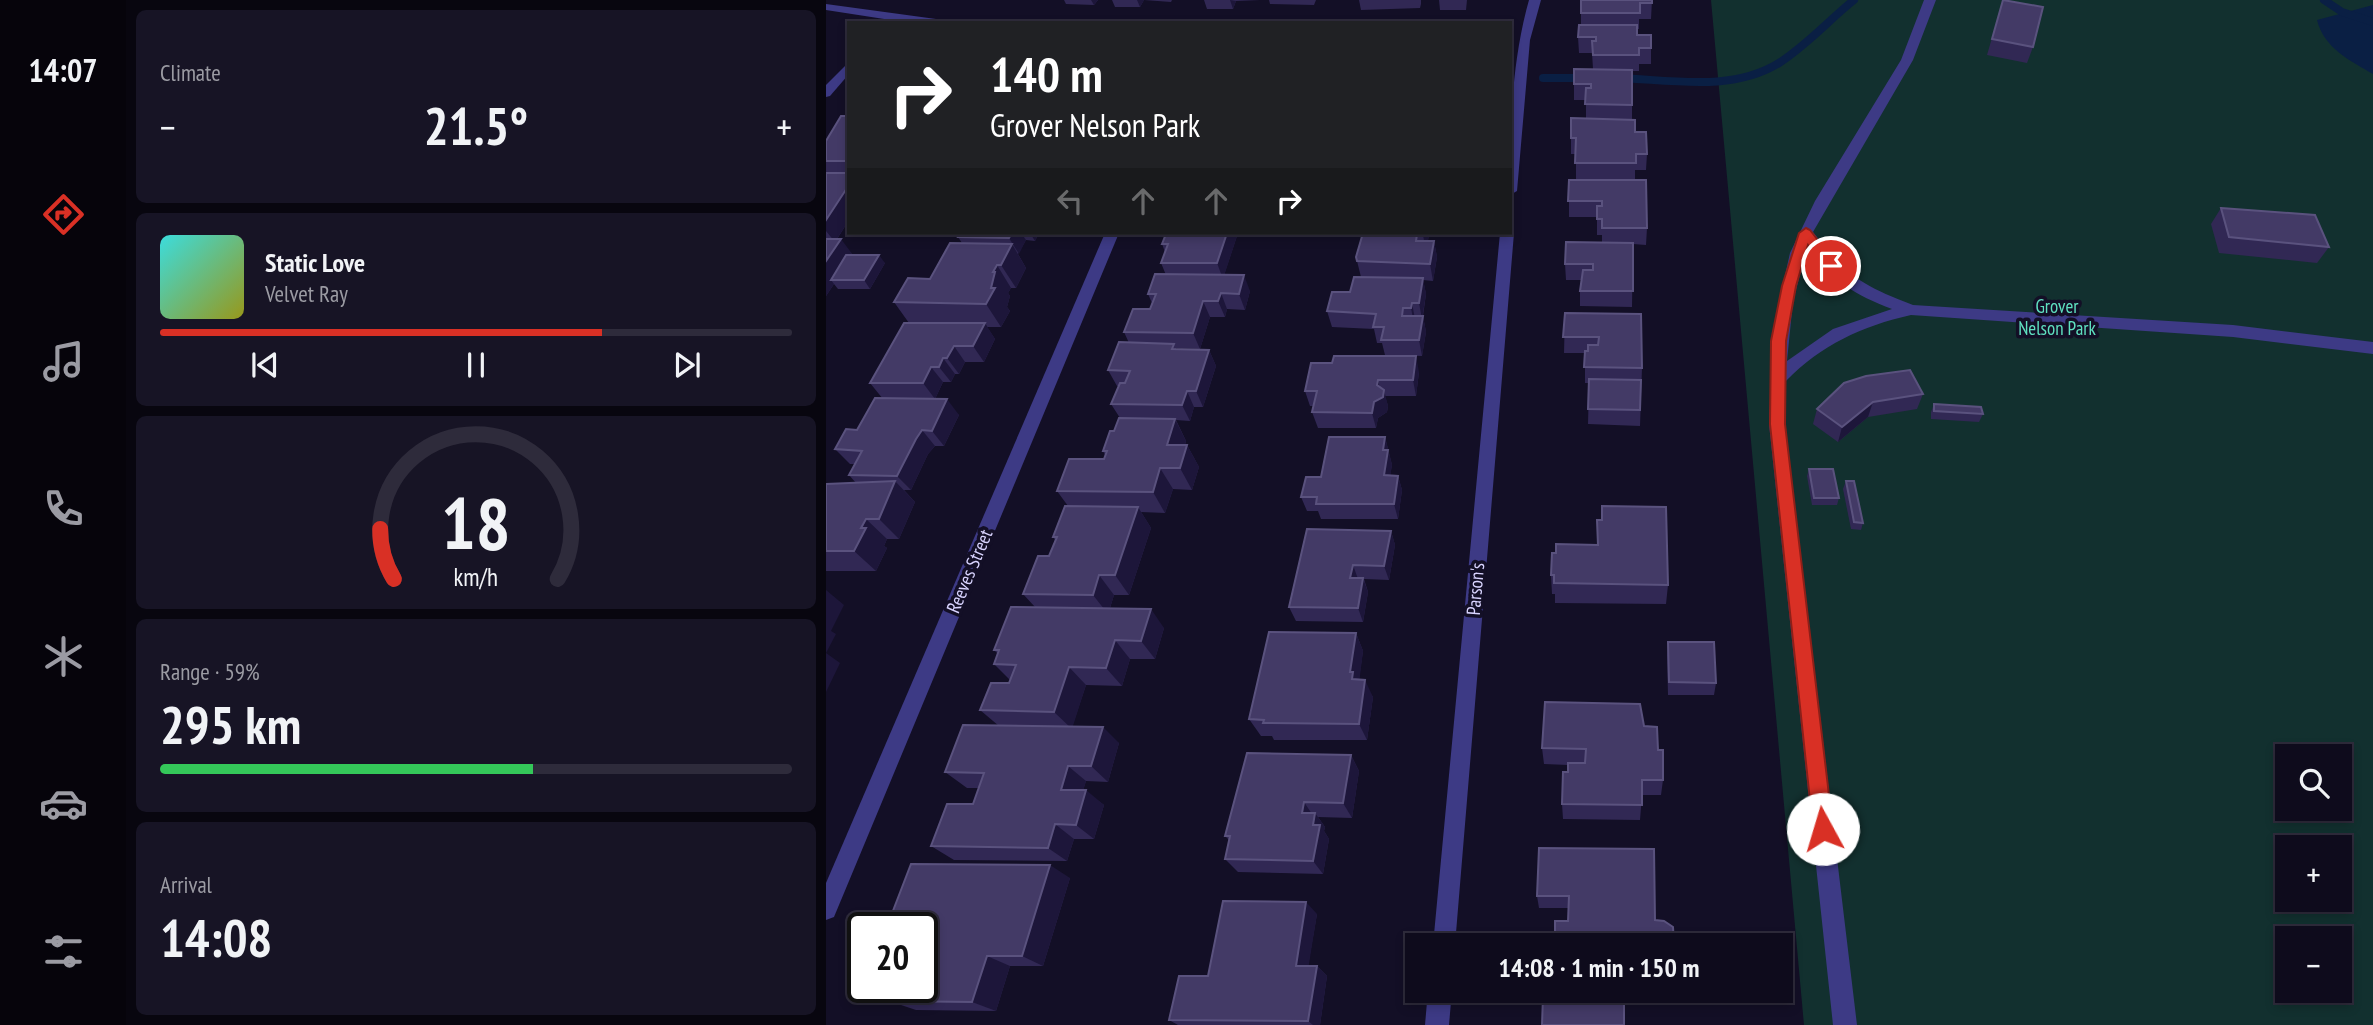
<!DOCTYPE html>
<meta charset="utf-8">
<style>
body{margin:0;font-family:"PT Sans Narrow",sans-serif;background:#171425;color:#f1f3f6;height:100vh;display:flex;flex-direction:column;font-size:26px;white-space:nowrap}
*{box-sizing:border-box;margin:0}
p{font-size:23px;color:#9b9ba3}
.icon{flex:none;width:38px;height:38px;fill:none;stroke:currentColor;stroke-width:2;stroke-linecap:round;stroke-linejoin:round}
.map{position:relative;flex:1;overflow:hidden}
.drawer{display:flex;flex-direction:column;gap:10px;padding:10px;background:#08060f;width:700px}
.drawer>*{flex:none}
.hud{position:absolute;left:21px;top:21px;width:665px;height:214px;border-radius:0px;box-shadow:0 4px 10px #0003,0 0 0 2px #2e2b3b;background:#202124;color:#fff;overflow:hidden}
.buttons{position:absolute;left:1449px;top:744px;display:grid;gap:14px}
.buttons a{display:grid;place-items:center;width:77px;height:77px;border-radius:0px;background:#0e0b1c;box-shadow:0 4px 10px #0003,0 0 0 2px #2e2b3b;font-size:35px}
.speed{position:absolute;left:21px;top:912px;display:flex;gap:14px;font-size:35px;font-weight:700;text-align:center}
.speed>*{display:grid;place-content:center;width:91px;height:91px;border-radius:50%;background:#0e0b1c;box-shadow:0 4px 10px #0003,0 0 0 2px #2e2b3b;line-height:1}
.speed .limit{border:4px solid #111;border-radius:10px;background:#fff;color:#111}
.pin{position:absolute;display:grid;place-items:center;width:60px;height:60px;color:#fff;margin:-30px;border:4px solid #fff;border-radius:50%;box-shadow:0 2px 7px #0007}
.me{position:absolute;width:77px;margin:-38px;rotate:354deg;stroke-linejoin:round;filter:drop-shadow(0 0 5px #0008)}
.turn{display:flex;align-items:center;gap:24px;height:147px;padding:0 28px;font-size:32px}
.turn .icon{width:91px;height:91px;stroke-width:2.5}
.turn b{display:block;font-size:49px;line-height:60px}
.lanes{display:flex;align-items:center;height:66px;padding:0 28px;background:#0003;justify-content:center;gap:35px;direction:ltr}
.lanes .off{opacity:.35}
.big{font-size:52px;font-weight:800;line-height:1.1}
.drawer .widget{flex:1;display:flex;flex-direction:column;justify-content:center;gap:10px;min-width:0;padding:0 24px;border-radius:10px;background:#171425}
.drawer .dial{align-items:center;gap:0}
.dial svg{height:182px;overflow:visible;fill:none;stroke:#2e2b3b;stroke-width:7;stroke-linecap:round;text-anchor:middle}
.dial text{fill:#f1f3f6;stroke:none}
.song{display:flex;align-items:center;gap:21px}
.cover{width:84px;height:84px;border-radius:10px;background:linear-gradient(135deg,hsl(180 70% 55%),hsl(60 70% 35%))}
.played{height:7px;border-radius:4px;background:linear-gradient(90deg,#d93025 70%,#2e2b3b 70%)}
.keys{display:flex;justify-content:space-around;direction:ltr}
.heat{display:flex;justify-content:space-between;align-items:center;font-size:38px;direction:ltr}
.charge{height:10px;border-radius:5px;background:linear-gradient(90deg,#34c759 59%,#2e2b3b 0)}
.trip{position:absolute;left:579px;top:933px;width:388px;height:70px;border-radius:0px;background:#0e0b1c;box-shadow:0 4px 10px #0003,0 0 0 2px #2e2b3b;font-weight:800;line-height:70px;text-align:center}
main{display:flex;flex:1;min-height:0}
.tab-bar{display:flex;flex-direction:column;width:126px;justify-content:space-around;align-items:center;background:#06040b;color:#9b9ba3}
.tab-bar .icon{width:49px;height:49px}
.tab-bar .selected{color:#d93025}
.tab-bar b{font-size:32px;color:#f1f3f6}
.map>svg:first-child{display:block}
.green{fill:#12302f;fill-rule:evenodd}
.water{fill:#0a1f44}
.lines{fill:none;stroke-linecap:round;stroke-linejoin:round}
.stream{stroke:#0a1f44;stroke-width:8}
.service{fill:#3d3a85;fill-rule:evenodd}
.minor{fill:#3d3a85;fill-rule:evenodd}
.wall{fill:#312854}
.shaded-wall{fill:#1d163a}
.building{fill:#433a66;stroke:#5a527e;stroke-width:2}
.route{fill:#d93025;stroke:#8d1f18;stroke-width:2}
.labels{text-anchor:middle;stroke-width:7;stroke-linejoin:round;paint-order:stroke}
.park-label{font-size:19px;fill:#5fe0c0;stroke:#130f26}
.street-label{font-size:19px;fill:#d9d4ff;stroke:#130f26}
</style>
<main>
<nav class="tab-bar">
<b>14:07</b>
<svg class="icon selected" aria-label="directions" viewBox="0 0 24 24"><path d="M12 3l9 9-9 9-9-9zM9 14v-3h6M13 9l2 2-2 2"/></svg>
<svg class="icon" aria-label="music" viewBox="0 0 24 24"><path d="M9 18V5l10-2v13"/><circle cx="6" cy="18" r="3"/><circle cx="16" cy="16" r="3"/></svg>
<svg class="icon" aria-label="phone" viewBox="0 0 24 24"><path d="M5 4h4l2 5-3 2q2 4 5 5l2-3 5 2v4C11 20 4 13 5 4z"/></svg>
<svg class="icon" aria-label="climate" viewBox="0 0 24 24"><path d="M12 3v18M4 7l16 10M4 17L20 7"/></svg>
<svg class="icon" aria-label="car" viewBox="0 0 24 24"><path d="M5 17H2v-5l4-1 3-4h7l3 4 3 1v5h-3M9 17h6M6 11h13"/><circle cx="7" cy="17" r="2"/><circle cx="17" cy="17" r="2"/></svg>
<svg class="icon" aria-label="filters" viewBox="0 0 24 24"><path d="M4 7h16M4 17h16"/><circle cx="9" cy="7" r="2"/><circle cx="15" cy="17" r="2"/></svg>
</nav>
<section class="drawer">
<div class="widget"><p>Climate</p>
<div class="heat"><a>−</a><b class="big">21.5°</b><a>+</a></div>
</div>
<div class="widget">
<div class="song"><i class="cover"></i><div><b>Static Love</b><p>Velvet Ray</p></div></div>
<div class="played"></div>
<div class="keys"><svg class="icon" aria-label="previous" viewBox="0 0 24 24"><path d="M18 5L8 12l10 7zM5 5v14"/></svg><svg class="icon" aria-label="pause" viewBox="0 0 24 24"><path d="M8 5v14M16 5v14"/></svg><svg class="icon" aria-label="next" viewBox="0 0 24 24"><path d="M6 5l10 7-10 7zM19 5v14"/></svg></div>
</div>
<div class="widget dial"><svg viewBox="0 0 100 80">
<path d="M14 69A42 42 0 1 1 86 69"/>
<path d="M14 69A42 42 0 0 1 8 47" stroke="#d93025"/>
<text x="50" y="56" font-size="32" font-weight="700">18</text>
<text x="50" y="72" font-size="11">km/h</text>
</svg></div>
<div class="widget"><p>Range · 59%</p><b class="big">295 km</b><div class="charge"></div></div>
<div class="widget"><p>Arrival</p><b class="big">14:08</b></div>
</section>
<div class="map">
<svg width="1547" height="1025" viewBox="0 0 1547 1025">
<rect width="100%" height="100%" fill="#130f26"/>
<path class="green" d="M885,0H1547V1025H978ZM1461,756H1514V808H1461ZM1461,847H1514V900H1461ZM1461,938H1514V990H1461Z"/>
<path class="water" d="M1547,5V74C1523,60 1498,48 1491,20Z"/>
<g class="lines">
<g class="stream">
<polyline points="1498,0 1516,12 1547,22"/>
<polyline points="717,78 760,78"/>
<path d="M794,78C846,80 907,92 953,63C981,45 1003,20 1028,0"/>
</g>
<path class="service" d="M1098,0H1110L1087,60L987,232C1022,277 1035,285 1087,305L1407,325L1547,342V354L1407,337L1085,315C1036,326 995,345 960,381L959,424L1031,1025H1007L943,424L948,325L964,253L989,201L1075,60ZM982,245C1010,283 1023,292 1066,309L1007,329L961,361L967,301Z"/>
<g class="minor">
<path d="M703,0H715L704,40L691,191L684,195C684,129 685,64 703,0Z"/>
<polygon points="0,4 110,19 116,23 84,23 0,10"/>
<polygon points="23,62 23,74 4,96 0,97 0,85"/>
<polygon points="684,229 688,233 629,945 607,945 674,233 684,233"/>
<polygon points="279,233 293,233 8,917 0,920 0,883"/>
<polygon points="602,990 626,990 623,1025 599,1025"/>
</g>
</g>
<g class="wall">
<polygon points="238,0 272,0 268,5 240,4"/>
<polygon points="286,0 346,0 345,2 318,0 314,7 289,7"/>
<polygon points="378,0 434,0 410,1 407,9 381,9"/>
<polygon points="443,0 490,0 488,5 444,4"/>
<polygon points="533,0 595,0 595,4 594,8 535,10"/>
<polygon points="613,0 641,0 640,10 614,10"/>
<polygon points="755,0 826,0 825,19 813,19 813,29 811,29 811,35 825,48 825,64 813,64 813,71 806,71 806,120 809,132 821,154 820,170 809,170 809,180 750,180 750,154 745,154 745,138 760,119 760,100 748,100 748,84 767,69 766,53 753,53 752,37 755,25"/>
<polygon points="1177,0 1207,47 1201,63 1161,55"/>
<polygon points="23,116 23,220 11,239 27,255 59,263 44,289 12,289 8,284 0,296 0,141"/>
<polygon points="743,180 821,228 820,245 807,244 806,307 754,306 754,291 755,280 740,280 739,264 776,243 776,235 771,235 771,217 743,217"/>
<polygon points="1395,208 1503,247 1491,263 1393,253 1385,224"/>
<polygon points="134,233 213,233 209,241 200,240 192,254 200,268 190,288 185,288 182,293 184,296 181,307 184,311 175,327 161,327 169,339 158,362 139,362 133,374 129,374 125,382 117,382 109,399 133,415 118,446 109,446 102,454 85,490 78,490 89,502 73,539 61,539 58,546 61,548 50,571 0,571 0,484 30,483 23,475 29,464 24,464 9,449 31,430 57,399 44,383 83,323 68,302 104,279 136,243 132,237"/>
<polygon points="336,233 412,233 398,275 424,291 419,310 401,309 399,317 384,317 374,349 350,348 350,349 383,350 390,366 377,407 368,407 364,421 350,420 360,441 359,445 361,445 373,467 366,490 347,489 339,513 315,512 325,528 303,595 288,595 284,608 338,628 329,659 304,659 296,686 260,685 246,727 293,743 282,782 260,781 257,790 278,805 268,839 248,839 241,861 128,860 105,846 147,804 153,788 141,788 119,772 173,726 154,710 183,683 184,680 168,664 172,654 168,650 209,607 197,594 223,556 229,540 227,537 242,506 231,491 278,459 279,455 277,451 294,418 285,404 293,386 291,386 282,370 303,343 298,332 324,309 326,303 322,294 340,275 335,263 339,252 336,244 338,238"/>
<polygon points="534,233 603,233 602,241 608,241 611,257 607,281 597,280 600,294 597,316 600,332 596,356 559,355 556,343 551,343 548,329 506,327 501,311 524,292 551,278 535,277 530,257 535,238"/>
<polygon points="739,313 816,368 814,426 762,424 763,383 759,383 759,353 738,353"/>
<polygon points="593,372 590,396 559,396 562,406 561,412 552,418 550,428 492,428 486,412 488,406 484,406 479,391"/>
<polygon points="1097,394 1091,409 1042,417 1012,442 987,424 991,409"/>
<polygon points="1108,404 1157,414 1153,422 1105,419 1105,412"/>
<polygon points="559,437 566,465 564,475 572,476 576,490 572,519 495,519 492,511 481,511 475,497 495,477"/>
<polygon points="983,469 1013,498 1011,505 986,505 981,476"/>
<polygon points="1020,481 1037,523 1035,530 1025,529 1017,489"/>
<polygon points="771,520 842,585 840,604 729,603 729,594 726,594 725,575 730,553 771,545"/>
<polygon points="565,531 569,545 563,580 538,579 542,592 537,622 470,621 463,607"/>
<polygon points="530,633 537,651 533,679 547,697 541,740 448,740 446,736 435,736 423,719"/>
<polygon points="842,642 890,683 888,695 842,695 841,655"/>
<polygon points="818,726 832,750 837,780 835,795 816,795 814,820 737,819 736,804 742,772 742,765 718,764 716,748"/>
<polygon points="525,755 533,771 526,818 492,817 499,827 498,831 503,839 497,874 412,872 399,859 403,840 399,836"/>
<polygon points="828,849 742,908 713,908 711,896"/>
<polygon points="244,878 217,966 184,966 170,1011 90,1010 63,1001 96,987 83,924 65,916"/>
<polygon points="491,914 482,966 491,966 501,976 494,1025 352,1025 343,1020 382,976"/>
</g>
<g class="shaded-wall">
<polygon points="265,0 272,0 268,5"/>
<polygon points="311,0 318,0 314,7"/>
<polygon points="404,0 410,1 407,9"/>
<polygon points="23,185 23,220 9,242 0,231 0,220"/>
<polygon points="186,233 195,233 200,240 193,254 183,238"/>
<polygon points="204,233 213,233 209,241"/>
<polygon points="401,233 412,233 397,279 391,263"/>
<polygon points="598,233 603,233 600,251 597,235"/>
<polygon points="15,239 27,255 5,280 8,284 0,296 0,261"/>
<polygon points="608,241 611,257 607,281 604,264"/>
<polygon points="186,244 200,268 190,288 175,265"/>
<polygon points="53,255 59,263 44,289 38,280"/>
<polygon points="171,265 185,288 182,293 184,296 181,307 184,311 175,327 160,304 165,288 167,272"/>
<polygon points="418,275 424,291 419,310 413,294"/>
<polygon points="597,278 600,294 596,319 593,303"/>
<polygon points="395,293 401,309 399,317 392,301"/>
<polygon points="377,301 384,317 374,349 367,333"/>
<polygon points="586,303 589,319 588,324 585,308"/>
<polygon points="597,316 600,332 596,356 593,340"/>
<polygon points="159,323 169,339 158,362 147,346"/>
<polygon points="128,346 139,362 133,374 121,358"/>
<polygon points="383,350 390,366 377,407 370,391"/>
<polygon points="590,356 593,372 590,396 587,380"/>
<polygon points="117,358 129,374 125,382 113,367"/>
<polygon points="105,367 117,382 109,399 97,383"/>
<polygon points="552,380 556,396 558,390 562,406 561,412 552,418 550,428 546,413"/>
<polygon points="361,391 368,407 364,421 356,405"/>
<polygon points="121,399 133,415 118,446 106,431"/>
<polygon points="1047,402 1042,417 1012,442 1016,427"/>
<polygon points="349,419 360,441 352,466 341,445"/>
<polygon points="96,430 109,446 102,454 85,490 71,476 90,439"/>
<polygon points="559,437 566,465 562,490 558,475 557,450"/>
<polygon points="361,445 373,467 366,490 354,468"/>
<polygon points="334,468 347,489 339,513 327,492"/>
<polygon points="572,476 576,490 572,519 568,504"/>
<polygon points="69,481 89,502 73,539 53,519"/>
<polygon points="312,507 325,528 303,595 289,575"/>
<polygon points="40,519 61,539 58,546 61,548 50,571 28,551"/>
<polygon points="565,531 569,545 563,580 558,566"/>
<polygon points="527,565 532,579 524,578"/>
<polygon points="273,575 288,595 282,614 267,595"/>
<polygon points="537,578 542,592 537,622 532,608"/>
<polygon points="0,590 18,605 5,631 10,634 0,653 14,663 0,692"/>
<polygon points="325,609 338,628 329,659 315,641"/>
<polygon points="530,633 537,651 533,684 534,697 524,672"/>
<polygon points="289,640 304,659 296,686 280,668"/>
<polygon points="243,667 260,685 246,729 228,712"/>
<polygon points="539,680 547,697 541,740 533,724"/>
<polygon points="277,727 293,743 282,782 265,766"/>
<polygon points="525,755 533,771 526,818 517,803"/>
<polygon points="242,766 260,781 253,805 235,790"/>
<polygon points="260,790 278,805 268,839 250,825"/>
<polygon points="478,802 488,817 489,813 499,827 498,831 503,839 497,874 487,861 476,813"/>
<polygon points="229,824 248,839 241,861 222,848"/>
<polygon points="224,865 244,878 217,966 196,956"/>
<polygon points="480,902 491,914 481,976 470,966"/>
<polygon points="161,956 184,966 170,1011 146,1002"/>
<polygon points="491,966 501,976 494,1025 487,1025 482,1021"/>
</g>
<g class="building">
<polygon points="755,0 826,0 826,3 814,3 814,13 755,13"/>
<polygon points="1177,0 1217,7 1207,47 1166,39"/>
<polygon points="753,25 811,25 811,35 825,35 825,48 813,48 813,55 767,55 766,41 770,41 770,37 752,37"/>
<polygon points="748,69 806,70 806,105 759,104 760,88 765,88 765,84 748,84"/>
<polygon points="15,116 23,116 23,161 0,161 0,141"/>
<polygon points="745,118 809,120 809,132 820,132 821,154 810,154 810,163 749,163 750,138 745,138"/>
<polygon points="0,173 23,173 23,185 0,220"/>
<polygon points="743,180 820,180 821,228 776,228 776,219 771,219 771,206 776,206 776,201 742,201"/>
<polygon points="1395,208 1489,215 1503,247 1403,237"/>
<polygon points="134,233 186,233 183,238 132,237"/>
<polygon points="336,233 401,233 391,263 335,263 342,244 336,244 340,234 336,234"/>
<polygon points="537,233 598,233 597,235 591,234 590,241 608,241 604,264 531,261 530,257"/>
<polygon points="0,239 15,239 0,261"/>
<polygon points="740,242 807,243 807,291 754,291 757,270 767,270 767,264 739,264"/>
<polygon points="124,243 186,244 175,265 171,265 167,272 169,272 165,288 169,288 160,304 68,302 82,278 104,279"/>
<polygon points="20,255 53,255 38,280 5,280"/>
<polygon points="329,274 418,275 413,294 395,293 392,301 377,301 367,333 298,332 307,309 324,309 330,294 322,294"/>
<polygon points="528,277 597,278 593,303 586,303 585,308 577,308 576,316 597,316 593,340 555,340 558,327 547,327 550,314 501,311 506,292 524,292"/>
<polygon points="739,313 815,314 816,368 758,367 759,351 762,351 762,345 772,345 773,337 737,337"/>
<polygon points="78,323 159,323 147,346 128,346 121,358 117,358 113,367 105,367 97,383 44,383"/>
<polygon points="293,342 348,344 346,349 383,350 370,391 361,391 356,405 285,404 294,383 299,383 304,371 282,370"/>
<polygon points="508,356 590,356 587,380 552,380 551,385 558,390 557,397 548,402 546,413 486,412 491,391 479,391 485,363 506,363"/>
<polygon points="1084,370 1097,394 1047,402 1016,427 991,409 1018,383 1040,376"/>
<polygon points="763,379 815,380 814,410 762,409"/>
<polygon points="49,398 121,399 106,431 96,430 90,439 71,476 23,475 36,451 9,449 20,429 31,430"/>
<polygon points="1108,404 1155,407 1157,414 1108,411"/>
<polygon points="293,418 349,419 341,445 361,445 354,468 334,468 327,492 231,491 243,459 278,459 281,451 277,451 284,431 288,431"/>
<polygon points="503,437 559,437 557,450 562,450 558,475 572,476 568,504 490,504 491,497 475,497 480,477 495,477"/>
<polygon points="983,469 1007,469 1013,498 988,498"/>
<polygon points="69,481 53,519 40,519 35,528 40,528 28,551 0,551 0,484"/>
<polygon points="1020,481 1028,481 1037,523 1028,522"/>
<polygon points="239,506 312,507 289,575 273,575 267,595 197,594 212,556 223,556 231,537 227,537"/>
<polygon points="776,506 840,507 842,585 728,583 728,575 725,575 726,553 730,553 730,544 772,545 771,520 776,520"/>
<polygon points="481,529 565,531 558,566 527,565 524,578 537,578 532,608 463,607"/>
<polygon points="185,607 325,609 315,641 289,640 280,668 243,667 228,712 154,710 165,683 183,683 190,665 168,664 173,650 168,650"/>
<polygon points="443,632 530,633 524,672 527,672 526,679 539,680 533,724 437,723 438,720 423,719"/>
<polygon points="842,642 888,642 890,683 843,682"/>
<polygon points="719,702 814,704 818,726 831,727 832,750 837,750 837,780 816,780 816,805 736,804 737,772 742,772 742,763 759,763 760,749 716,748"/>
<polygon points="137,725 277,727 265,766 242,766 235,790 260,790 250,825 229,824 222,848 105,846 121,804 147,804 158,773 119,772"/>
<polygon points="421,753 525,755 517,803 478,802 476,813 489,813 487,825 494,825 487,861 399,859 404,836 399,836"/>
<polygon points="713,848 828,849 829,920 838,921 847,927 848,945 729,945 729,921 742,921 743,896 711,896"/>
<polygon points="85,864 224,865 196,956 161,956 146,1002 63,1001 68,987 96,987 96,928 81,928 85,917 65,916"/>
<polygon points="397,901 480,902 470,966 491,966 482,1021 343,1020 353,976 382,976"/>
<polygon points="717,996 798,998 798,1025 716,1025"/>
</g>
<polygon class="route" points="980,228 984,230 1012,266 1010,269 1000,269 982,245 970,286 960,341 959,424 1007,829 1004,836 997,839 990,836 987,829 944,424 945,341 956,286 973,233"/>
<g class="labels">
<g class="park-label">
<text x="1231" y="313">Grover<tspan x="1231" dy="22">Nelson Park</tspan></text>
</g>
<g class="street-label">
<text transform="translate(143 571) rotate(-67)" y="7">Reeves Street</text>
<text transform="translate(649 589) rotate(-85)" y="7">Parson's</text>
</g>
</g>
</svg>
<div class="buttons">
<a><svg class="icon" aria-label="search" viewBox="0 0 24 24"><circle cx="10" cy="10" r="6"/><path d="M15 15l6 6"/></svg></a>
<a>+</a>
<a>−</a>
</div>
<div class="speed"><div class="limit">20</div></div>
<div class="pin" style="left:1005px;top:266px;background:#d93025"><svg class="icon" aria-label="arrive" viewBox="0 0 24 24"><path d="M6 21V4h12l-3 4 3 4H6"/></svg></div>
<svg class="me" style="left:997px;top:829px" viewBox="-20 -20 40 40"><circle r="19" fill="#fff"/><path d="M0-13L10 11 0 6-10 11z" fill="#d93025"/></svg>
<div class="trip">14:08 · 1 min · 150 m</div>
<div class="hud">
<div class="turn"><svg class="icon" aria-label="right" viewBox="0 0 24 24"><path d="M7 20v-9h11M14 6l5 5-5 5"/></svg><div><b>140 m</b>Grover Nelson Park</div></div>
<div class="lanes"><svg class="icon off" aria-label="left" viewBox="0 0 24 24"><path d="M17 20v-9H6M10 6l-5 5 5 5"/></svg><svg class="icon off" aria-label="ahead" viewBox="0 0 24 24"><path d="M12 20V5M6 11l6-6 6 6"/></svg><svg class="icon off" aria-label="ahead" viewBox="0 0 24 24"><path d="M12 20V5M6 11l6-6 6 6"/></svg><svg class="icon" aria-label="right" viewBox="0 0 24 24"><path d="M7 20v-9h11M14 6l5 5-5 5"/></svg></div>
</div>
</div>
</main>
